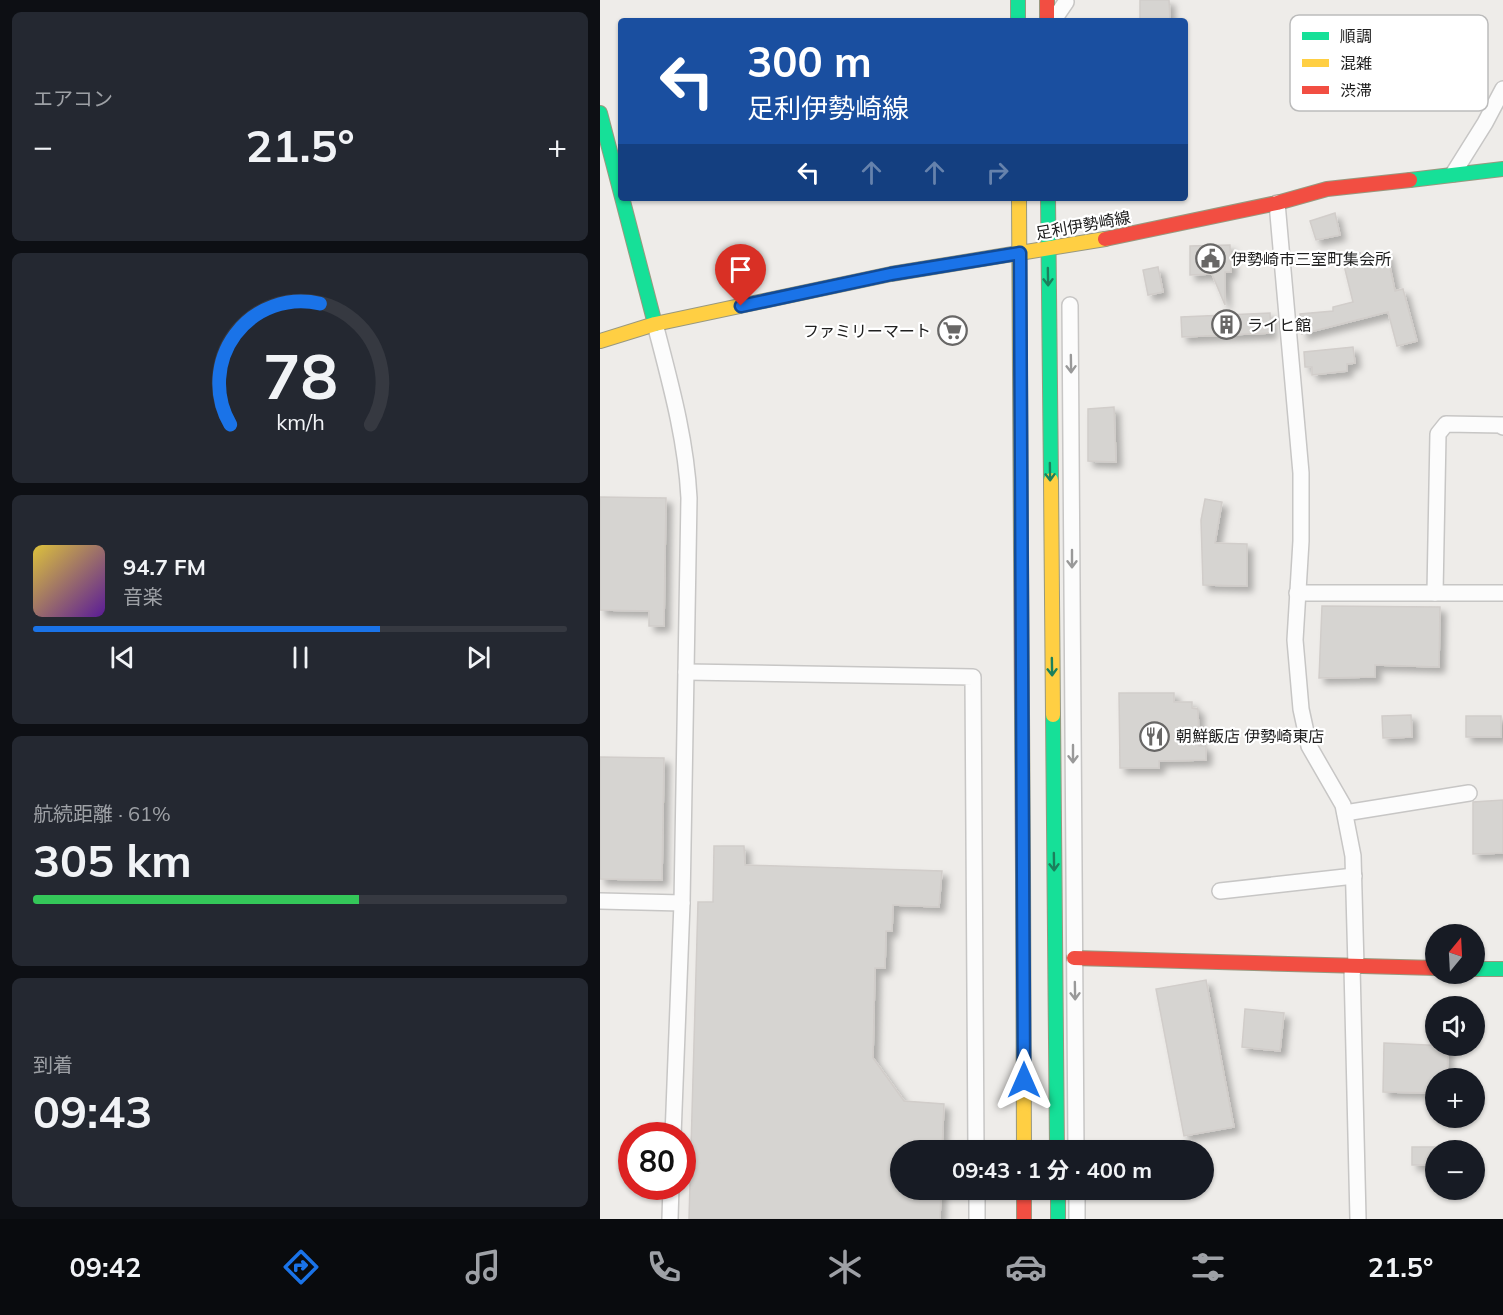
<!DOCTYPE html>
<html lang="ja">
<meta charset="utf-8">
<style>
body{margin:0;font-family:Mulish,"Noto Sans JP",sans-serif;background:#242831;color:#f1f3f6;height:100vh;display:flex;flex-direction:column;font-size:22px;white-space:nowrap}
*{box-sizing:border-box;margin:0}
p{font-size:20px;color:#9ea1a6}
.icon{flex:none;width:33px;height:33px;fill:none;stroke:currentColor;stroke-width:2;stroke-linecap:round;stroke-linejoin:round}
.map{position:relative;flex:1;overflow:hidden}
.drawer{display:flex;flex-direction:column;gap:12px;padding:12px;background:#0d0f14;width:600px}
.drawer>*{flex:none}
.banner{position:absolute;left:18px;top:18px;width:570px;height:183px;border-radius:6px;box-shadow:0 2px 4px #0004;background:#1a4fa0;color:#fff;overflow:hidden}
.needle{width:39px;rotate:18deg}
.fabs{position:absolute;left:825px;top:924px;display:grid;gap:12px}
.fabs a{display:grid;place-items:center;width:60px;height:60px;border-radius:50%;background:#171b24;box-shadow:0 2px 4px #0004;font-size:30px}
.speed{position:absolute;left:18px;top:1122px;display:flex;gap:12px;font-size:30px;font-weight:700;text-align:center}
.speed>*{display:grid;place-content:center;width:78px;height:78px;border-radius:50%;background:#171b24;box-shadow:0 2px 4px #0004;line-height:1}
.speed .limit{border:9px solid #d22;background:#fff;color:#111}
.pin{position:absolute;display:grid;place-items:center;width:51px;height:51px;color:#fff;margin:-62px -26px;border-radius:50% 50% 50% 0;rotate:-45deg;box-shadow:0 0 6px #0007}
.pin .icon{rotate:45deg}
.me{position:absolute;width:66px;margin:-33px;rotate:0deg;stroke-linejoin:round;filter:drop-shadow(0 0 4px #0008)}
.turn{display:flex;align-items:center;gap:21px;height:126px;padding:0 30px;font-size:27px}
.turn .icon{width:78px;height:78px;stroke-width:2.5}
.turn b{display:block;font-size:42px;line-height:51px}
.lanes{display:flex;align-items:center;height:57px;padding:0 30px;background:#0003;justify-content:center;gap:30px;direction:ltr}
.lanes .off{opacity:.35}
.big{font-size:45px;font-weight:700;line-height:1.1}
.drawer .card{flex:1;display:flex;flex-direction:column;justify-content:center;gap:9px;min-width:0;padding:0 21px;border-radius:9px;background:#242831}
.drawer .dial{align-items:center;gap:0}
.dial svg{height:156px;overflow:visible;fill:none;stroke:#363941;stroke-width:7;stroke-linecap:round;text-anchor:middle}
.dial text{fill:#f1f3f6;stroke:none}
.song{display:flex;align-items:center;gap:18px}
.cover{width:72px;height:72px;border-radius:9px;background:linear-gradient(135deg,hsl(50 70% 55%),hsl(270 70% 35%))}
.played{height:6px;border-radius:3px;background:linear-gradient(90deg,#1a73e8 65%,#363941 65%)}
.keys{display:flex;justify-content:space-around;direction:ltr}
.heat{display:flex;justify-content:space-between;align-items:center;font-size:33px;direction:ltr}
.charge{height:9px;border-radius:4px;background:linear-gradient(90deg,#34c759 61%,#363941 0)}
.trip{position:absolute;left:290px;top:1140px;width:324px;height:60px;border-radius:30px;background:#171b24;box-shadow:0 2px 4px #0004;font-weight:700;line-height:60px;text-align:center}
.tabs{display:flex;height:96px;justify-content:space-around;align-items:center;background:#090b0e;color:#9ea1a6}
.tabs .icon{width:42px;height:42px}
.tabs .active{color:#1a73e8}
.tabs b{font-size:27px;color:#f1f3f6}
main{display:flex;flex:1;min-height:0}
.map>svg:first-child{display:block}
.building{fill:#d6d4d1;stroke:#d1cdca;stroke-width:1.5;filter:url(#shadow)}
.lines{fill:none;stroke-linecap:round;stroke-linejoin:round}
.street-casing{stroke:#c7c6c5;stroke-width:18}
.fast-casing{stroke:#98987f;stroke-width:16}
.slow-casing{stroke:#98987f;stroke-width:16}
.jam-casing{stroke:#98987f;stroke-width:16}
.street{stroke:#fcfcfc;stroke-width:15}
.fast{stroke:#16e098;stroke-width:14}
.slow{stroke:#ffcf43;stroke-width:14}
.jam{stroke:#f24e42;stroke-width:14}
.oneway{stroke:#1b805c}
.oneway2{stroke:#999}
.route-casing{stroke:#114b97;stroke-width:15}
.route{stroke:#1a73e8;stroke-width:10}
.labels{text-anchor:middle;stroke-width:4.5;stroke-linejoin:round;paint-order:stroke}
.street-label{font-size:16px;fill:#202020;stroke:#fff}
.poi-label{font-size:16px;fill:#202020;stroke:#fff;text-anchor:start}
.key{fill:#fff;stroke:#bcbcbc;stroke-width:1.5}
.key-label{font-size:16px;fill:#202020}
</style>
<main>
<section class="drawer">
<div class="card"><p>エアコン</p>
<div class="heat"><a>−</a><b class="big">21.5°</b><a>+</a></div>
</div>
<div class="card dial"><svg viewBox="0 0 100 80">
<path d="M14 69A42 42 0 1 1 86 69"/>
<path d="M14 69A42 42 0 0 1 60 7" stroke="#1a73e8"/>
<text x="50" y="56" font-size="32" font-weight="700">78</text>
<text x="50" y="72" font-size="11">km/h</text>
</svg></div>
<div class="card">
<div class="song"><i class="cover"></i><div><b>94.7 FM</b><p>音楽</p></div></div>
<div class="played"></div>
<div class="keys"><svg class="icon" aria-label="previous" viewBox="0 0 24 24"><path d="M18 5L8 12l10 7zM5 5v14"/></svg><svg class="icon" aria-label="pause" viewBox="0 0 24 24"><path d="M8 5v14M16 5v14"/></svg><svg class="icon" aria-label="next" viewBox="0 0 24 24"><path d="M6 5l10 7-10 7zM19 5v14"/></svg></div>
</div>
<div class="card"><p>航続距離 · 61%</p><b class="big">305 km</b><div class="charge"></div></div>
<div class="card"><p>到着</p><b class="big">09:43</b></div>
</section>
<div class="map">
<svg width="903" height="1219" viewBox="0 0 903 1219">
<defs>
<filter id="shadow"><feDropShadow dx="5.5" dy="5.5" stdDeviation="3" flood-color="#0004"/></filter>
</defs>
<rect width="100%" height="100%" fill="#eeece9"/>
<g class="building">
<polygon points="540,0 569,0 570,21 540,21"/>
<polygon points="735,213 740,235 716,240 710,221"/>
<polygon points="630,245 631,272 625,272 625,305 612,274 590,275 590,246"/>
<polygon points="787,252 795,291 803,289 817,341 797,346 788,312 702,334 700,314 733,311 733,307 753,302 742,257 760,253 761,257"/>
<polygon points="558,267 563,292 548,295 543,270"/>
<polygon points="670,313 671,333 582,337 581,317"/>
<polygon points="753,347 755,363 747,364 747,371 712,375 712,367 705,367 704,352"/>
<polygon points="514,407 516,462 488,461 488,409"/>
<polygon points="0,497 66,498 64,626 49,626 49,611 0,610"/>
<polygon points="605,499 622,502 615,543 647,544 647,586 603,585 601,520"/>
<polygon points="722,606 840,607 839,667 775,665 775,677 719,678"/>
<polygon points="519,693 574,693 574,702 592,702 592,708 598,709 599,746 606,746 606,760 559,761 559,768 520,768"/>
<polygon points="811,715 812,737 783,738 782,716"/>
<rect x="866" y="716" width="35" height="21"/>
<polygon points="0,757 64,758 62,880 0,879"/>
<polygon points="903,800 903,853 873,854 873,802"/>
<polygon points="114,846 144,846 145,865 342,871 339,907 293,905 292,931 286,931 285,968 275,968 273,1058 304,1101 344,1104 342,1150 300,1150 300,1190 341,1190 340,1219 89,1219 98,902 113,902"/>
<polygon points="606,980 634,1127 584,1136 556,989"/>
<polygon points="645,1009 684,1013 680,1051 642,1047"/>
<polygon points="784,1043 848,1046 847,1078 836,1078 836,1093 783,1092"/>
<rect x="812" y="1147" width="24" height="18"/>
</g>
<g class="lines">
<defs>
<g id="street">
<polyline points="453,21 466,2"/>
<polyline points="853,174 885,123 903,89"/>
<polyline points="677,203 701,473 701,541 695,640 701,709 709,746 743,805 753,856 756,967"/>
<polyline points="470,305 476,1150"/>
<path d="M55,324C70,382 86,438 89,498L82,903L73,1136"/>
<polyline points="697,593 903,593"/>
<polyline points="835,593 838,434 846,424 902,425 903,427"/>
<polyline points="86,672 373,677 376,1150"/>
<polyline points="745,813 869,793"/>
<polyline points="620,891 754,876"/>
<polyline points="0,901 82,903"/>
<polyline points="752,967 758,1219"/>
<polyline points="377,1190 377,1219"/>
<polyline points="477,1190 477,1219"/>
<polyline points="70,1219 71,1186"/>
</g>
<g id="fast">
<polyline points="418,0 418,21"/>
<polyline points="0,113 55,324"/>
<polyline points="810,180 903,169"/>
<polyline points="448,198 451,480"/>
<polyline points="453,715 457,1150"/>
<polyline points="874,969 903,969"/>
<polyline points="458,1190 458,1219"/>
</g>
<g id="slow">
<polyline points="419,198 421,550"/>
<polyline points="0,341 55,324 291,274 505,239"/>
<polyline points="451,480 453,715"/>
<polyline points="423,874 424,1150"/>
</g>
<g id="jam">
<polyline points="447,0 447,21"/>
<polyline points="505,239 677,203 727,189 810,180"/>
<polyline points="421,550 423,874"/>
<polyline points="474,958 836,968"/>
<polyline points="424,1190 424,1219"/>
</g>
</defs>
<use href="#street" class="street-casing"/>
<use href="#fast" class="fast-casing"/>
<use href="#slow" class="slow-casing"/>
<use href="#jam" class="jam-casing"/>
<use href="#street" class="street"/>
<use href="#fast" class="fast"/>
<use href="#slow" class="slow"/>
<use href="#jam" class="jam"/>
</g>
<defs><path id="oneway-shaft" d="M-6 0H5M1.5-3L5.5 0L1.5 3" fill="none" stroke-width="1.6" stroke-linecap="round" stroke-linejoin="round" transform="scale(1.5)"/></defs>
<g class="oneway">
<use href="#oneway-shaft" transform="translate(448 277) rotate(89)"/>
<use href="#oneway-shaft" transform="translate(450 472) rotate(89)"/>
<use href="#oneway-shaft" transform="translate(452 667) rotate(89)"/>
<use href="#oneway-shaft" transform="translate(454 862) rotate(89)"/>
</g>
<g class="oneway2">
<use href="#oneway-shaft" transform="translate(471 364) rotate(89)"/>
<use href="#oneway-shaft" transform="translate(472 559) rotate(90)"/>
<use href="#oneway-shaft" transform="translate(473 754) rotate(90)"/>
<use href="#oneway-shaft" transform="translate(475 991) rotate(89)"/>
</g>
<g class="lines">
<defs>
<polyline id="route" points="141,306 291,274 420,253 424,1080"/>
</defs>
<use href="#route" class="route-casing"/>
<use href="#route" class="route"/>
</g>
<defs>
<symbol id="civic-ring" viewBox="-11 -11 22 22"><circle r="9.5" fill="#fff" stroke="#686766" stroke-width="1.5"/><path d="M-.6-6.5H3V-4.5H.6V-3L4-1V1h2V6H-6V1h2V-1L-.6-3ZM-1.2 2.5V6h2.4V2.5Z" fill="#686766"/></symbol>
<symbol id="building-ring" viewBox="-11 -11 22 22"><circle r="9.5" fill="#fff" stroke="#686766" stroke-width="1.5"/><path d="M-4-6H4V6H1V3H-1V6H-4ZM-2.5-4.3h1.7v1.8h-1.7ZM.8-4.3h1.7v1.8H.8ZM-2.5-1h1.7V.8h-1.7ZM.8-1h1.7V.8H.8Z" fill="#686766"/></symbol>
<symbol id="supermarket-ring" viewBox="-11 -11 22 22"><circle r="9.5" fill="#fff" stroke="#686766" stroke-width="1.5"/><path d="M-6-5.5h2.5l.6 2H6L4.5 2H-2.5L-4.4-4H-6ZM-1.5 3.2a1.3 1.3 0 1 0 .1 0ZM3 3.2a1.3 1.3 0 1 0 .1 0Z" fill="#686766"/></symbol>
<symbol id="restaurant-ring" viewBox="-11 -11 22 22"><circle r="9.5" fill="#fff" stroke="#686766" stroke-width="1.5"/><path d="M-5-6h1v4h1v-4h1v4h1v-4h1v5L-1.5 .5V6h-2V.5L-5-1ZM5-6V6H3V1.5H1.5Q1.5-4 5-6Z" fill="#686766"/></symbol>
</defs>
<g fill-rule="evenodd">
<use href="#civic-ring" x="594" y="242" width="33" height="33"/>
<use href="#building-ring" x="610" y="308" width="33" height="33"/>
<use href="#supermarket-ring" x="336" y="314" width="33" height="33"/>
<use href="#restaurant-ring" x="538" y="720" width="33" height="33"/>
</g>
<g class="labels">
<g class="street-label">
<text transform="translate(483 225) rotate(-10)" y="6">足利伊勢崎線</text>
</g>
<g class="poi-label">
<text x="631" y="265">伊勢崎市三室町集会所</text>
<text x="647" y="331">ライヒ館</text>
<text x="331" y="337" text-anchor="end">ファミリーマート</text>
<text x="576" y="742">朝鮮飯店 伊勢崎東店</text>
</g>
</g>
<rect x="690" y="15" width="198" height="96" rx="9" class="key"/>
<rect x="702" y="32" width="27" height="8" fill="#16e098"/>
<rect x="702" y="59" width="27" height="8" fill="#ffcf43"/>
<rect x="702" y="86" width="27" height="8" fill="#f24e42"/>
<g class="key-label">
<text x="740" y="42">順調</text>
<text x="740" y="69">混雑</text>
<text x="740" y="96">渋滞</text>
</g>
</svg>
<div class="fabs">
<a><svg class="needle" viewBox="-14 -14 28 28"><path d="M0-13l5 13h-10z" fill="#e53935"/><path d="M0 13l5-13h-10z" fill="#9ea1a6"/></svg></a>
<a><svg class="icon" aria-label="sound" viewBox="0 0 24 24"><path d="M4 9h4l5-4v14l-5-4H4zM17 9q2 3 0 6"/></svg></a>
<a>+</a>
<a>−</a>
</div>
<div class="speed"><div class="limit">80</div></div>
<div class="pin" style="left:141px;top:306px;background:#d93025"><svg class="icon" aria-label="arrive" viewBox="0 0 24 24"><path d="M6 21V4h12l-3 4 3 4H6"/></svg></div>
<svg class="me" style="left:424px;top:1080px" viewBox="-20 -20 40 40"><path d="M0-17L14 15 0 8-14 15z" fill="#1a73e8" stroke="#fff" stroke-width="4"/></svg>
<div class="trip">09:43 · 1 分 · 400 m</div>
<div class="banner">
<div class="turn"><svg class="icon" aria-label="left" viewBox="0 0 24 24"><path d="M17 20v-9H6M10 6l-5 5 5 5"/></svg><div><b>300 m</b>足利伊勢崎線</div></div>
<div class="lanes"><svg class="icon" aria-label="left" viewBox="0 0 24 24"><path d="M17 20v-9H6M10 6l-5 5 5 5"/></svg><svg class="icon off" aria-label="ahead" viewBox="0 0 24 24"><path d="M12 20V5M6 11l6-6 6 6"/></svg><svg class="icon off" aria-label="ahead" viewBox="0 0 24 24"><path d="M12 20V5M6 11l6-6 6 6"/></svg><svg class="icon off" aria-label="right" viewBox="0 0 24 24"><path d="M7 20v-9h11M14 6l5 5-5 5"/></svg></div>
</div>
</div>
</main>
<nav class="tabs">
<b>09:42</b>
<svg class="icon active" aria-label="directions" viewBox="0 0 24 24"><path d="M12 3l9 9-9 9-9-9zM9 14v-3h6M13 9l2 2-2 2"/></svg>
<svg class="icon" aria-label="music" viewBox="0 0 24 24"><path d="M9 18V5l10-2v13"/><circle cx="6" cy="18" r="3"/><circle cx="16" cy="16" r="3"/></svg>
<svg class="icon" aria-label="phone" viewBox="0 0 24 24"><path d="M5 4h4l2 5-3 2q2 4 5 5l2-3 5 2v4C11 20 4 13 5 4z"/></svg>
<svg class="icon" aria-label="climate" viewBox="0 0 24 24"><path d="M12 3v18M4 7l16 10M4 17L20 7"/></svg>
<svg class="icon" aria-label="car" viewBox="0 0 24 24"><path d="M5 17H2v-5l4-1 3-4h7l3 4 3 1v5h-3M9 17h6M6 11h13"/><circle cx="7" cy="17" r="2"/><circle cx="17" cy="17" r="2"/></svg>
<svg class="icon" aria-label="filters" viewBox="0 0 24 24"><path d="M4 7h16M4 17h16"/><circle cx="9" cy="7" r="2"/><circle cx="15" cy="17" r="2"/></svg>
<b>21.5°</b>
</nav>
